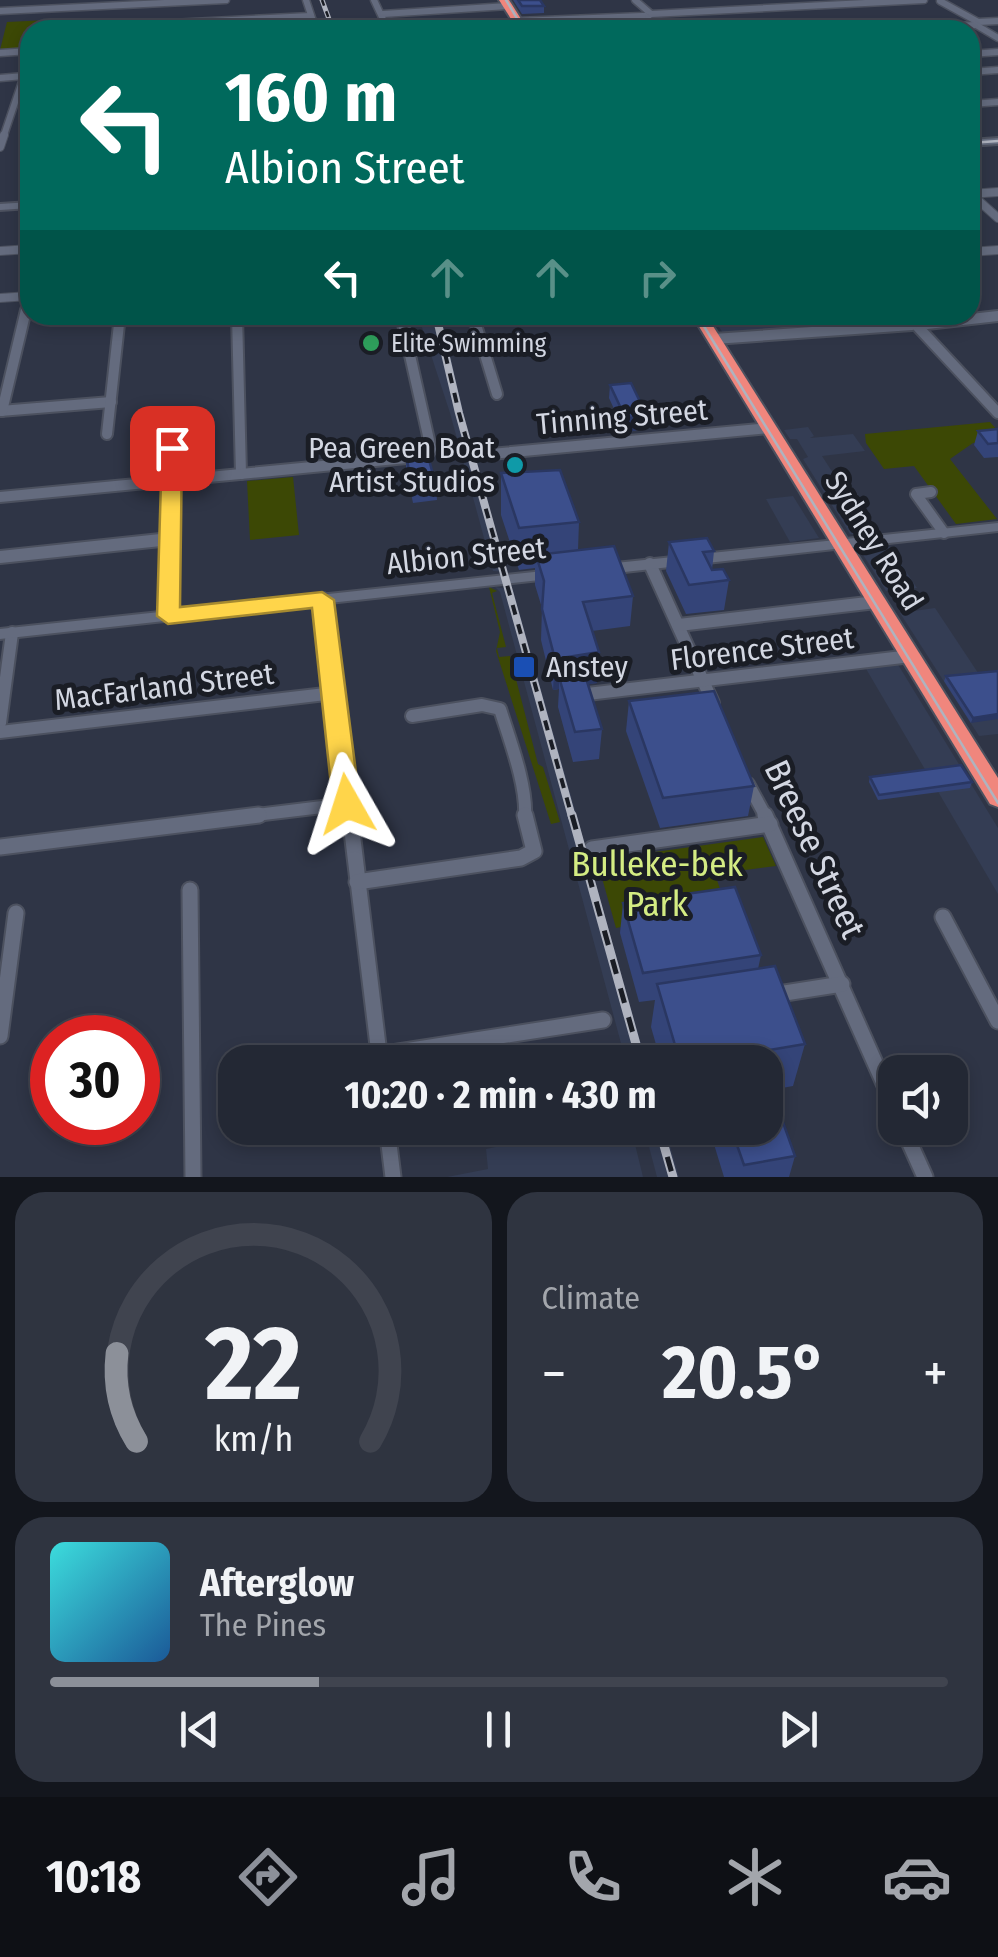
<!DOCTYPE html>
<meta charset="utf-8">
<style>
body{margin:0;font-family:"Fira Sans Condensed",sans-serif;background:#2f3440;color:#f1f3f6;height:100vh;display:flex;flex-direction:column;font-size:38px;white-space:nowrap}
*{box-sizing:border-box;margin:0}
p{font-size:32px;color:#a3a6ac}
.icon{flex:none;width:55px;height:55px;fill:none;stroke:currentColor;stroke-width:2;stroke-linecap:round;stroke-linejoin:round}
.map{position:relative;height:1177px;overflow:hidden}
.side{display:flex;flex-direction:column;gap:15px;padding:15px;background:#13161d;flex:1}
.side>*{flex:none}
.banner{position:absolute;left:20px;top:20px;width:960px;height:305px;border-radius:30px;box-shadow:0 5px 15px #0003,0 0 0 2px #40444f;background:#00695c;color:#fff;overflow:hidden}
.fabs{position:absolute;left:878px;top:1055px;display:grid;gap:20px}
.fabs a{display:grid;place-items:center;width:90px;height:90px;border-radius:20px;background:#232834;box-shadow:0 5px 15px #0003,0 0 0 2px #40444f;font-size:50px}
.speed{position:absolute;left:30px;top:1015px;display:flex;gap:20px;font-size:50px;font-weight:700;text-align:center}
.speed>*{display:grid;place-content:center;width:130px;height:130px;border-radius:50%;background:#232834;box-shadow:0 5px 15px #0003,0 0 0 2px #40444f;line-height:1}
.speed .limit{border:15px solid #d22;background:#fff;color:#111}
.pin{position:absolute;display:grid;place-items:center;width:85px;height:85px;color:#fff;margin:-42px;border-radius:20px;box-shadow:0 5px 15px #0006}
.me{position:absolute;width:110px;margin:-55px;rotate:354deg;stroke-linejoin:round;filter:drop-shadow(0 0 8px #0008)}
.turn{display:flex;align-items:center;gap:35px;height:210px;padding:0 40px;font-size:45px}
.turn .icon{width:130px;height:130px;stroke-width:2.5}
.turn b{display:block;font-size:70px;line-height:85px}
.lanes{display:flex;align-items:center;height:95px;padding:0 40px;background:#0003;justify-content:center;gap:50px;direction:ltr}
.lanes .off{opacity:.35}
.big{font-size:75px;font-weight:700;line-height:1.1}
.side .card{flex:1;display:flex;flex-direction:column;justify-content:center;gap:15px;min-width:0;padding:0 35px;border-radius:30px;background:#2f3440}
.side .dial{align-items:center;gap:0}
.dial svg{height:260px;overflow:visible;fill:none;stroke:#40444f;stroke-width:7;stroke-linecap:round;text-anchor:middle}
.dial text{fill:#f1f3f6;stroke:none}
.song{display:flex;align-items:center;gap:30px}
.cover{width:120px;height:120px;border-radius:15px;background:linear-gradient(135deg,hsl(180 70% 55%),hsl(210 70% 35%))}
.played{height:10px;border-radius:5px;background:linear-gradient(90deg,#8c9099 30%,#40444f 30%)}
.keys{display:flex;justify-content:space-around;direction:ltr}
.heat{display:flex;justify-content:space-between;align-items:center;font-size:55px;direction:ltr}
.side .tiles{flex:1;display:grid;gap:15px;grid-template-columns:1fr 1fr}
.card:last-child{grid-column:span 2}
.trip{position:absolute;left:218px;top:1045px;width:565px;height:100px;border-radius:30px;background:#232834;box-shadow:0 5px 15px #0003,0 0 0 2px #40444f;font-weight:700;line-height:100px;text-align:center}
.dock{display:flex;height:160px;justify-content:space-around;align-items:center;background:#0e1015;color:#a3a6ac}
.dock .icon{width:70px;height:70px}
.dock .active{color:#8c9099}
.dock b{font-size:45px;color:#f1f3f6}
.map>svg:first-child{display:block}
.built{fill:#343d54}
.green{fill:#3c4805}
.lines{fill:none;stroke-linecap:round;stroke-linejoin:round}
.street-far4-casing{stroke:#4c515f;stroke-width:9}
.street-far3-casing{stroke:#4c515f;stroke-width:10}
.street-far2-casing{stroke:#4c515f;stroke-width:14}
.street-far1-casing{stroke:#4c515f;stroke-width:16}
.street-casing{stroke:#4c515f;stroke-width:19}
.secondary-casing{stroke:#4c515f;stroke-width:4}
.highway-casing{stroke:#4c515f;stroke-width:4}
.street-far4{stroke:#646b7e;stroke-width:6}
.street-far3{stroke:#646b7e;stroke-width:8}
.street-far2{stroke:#646b7e;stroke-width:10}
.street-far1{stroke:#646b7e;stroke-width:12}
.street{stroke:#646b7e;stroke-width:15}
.secondary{fill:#646b7e;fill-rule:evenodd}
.highway{fill:#f0867d;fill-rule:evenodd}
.tram{stroke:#afb3bf;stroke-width:2.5}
.rail-far2-casing{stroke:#afb3bf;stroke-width:5}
.rail-far1-casing{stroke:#afb3bf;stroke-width:8}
.rail-casing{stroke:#afb3bf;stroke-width:9}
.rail-far2{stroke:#1a1d25;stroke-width:2.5;stroke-dasharray:6;stroke-linecap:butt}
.rail-far1{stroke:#1a1d25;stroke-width:4;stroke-dasharray:10;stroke-linecap:butt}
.rail{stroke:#1a1d25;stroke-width:5;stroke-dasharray:15;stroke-linecap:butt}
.wall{fill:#344478}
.shaded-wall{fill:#2a3762}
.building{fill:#3c4f8c;stroke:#2a3762;stroke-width:2.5}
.route{fill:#ffd54a;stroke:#a68a30;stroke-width:2.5}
.leisure-dot{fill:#2e9e5b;stroke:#1a1d25;stroke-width:4}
.culture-dot{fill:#0f9aa8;stroke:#1a1d25;stroke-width:4}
.transit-dot{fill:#1a4fb4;stroke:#1a1d25;stroke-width:4}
.labels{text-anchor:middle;stroke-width:10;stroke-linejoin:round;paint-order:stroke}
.far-poi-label{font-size:25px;fill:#d3d7e2;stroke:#1a1d25;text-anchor:start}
.street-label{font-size:30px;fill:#d3d7e2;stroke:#1a1d25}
.poi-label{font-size:30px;fill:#d3d7e2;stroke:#1a1d25;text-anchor:end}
.near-street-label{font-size:35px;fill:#d3d7e2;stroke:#1a1d25}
.near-park-label{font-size:35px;fill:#d4ec83;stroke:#1a1d25}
</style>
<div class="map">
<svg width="998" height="1177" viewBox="0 0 998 1177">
<rect width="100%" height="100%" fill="#2f3546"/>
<g class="built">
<polygon points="418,315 441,315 467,429 507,572 493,571 450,413"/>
<polygon points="711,315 776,315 785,328 723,333"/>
<polygon points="808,427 814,436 810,438 853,434 865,451 822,456 871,532 850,534 803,459 808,457 797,439 790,439 784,430"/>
<polygon points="793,496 819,538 790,542 766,499"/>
<polygon points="890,547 917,588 886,591 860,550"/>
<polygon points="495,587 513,590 646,1062 626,1062 500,592"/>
<polygon points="935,608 998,703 998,734 979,736 900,613"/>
<polygon points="897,663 998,828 998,894 865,667"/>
<polygon points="589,1128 631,1128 643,1177 447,1177 488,1169 486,1149"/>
<polygon points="644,1128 665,1128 679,1177 657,1177"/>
</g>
<g class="green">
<polygon points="92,18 91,30 30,30 30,49 0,50 7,22"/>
<polygon points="990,422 998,431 998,440 973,443 950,459 997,519 956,524 914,466 884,469 866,443 865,434"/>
<polygon points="293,477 299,535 250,540 247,481"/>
<polygon points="489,587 497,591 492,593 506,647 497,648 499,657 510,656 538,764 543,767 560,822 551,824 496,651 500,632"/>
<polygon points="763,837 776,866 715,874 726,907 616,928 597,860"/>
</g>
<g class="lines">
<defs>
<g id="street-far4">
<polyline points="306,0 316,30"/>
<polyline points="374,0 388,30"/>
<polyline points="635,0 650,13"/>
<polyline points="940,1 978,22"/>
<polyline points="0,11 226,0"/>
<polyline points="383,14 508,6"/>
<polyline points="651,14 924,0"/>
<polyline points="645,16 661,30"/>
<polyline points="518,21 643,16"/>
<polyline points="978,22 998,21"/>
<polyline points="976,25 998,38"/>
<polyline points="93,27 311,16"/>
<polyline points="886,30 975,25"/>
<polyline points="0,53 30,51"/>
<polyline points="970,54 998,52"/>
<polyline points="970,72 998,70"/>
<polyline points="0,78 24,76"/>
<polyline points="970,104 998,102"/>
<polyline points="3,138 30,58"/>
</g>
<g id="street-far3">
<polyline points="0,147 4,135"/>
<polyline points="970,193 998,218"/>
<polyline points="970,194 998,192"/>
<polyline points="0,251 30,249"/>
<polyline points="970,252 998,250"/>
<polyline points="0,298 29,296"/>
<polyline points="25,312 30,292"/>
</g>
<g id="street-far2">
<polyline points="237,315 241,474"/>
<polyline points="473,315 497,394"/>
<polyline points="915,315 919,319"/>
<polyline points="927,324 998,316"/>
<polyline points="918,327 998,413"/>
<polyline points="714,339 912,325"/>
<polyline points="0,411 111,402"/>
<polyline points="2,411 26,310"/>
<polyline points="107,434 120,315"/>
<polyline points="480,455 769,428"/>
<polyline points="931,492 916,494 944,533"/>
<polyline points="0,497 427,456 431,449 401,315"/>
<polyline points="170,534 173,428"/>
</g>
<g id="street-far1">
<polyline points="0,557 170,539"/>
<polyline points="650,564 713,703"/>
<polyline points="323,599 350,817"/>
<polyline points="168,616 170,532"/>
<polyline points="679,625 876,602"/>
<polyline points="579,695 911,656"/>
<path d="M412,716L482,705L500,709C510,741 527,785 525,817"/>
<polyline points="0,723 12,633"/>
<polyline points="0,732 334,693"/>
<polyline points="748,784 766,817"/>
<polyline points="239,817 347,804"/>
</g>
<g id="street">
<polyline points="350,815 380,1062"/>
<polyline points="765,815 895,1108"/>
<polyline points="0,847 259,815"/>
<polyline points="592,849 770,824"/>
<polyline points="357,882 521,858 534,851 525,815"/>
<polyline points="190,890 193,1177"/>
<polyline points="943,917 998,1021"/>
<polyline points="772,995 842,984"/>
<polyline points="0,1036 16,913"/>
<polyline points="379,1055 603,1020"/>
<polyline points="387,1128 393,1177"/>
<polyline points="903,1128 925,1177"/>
</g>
<g id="secondary">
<polygon points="998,138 998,144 970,146 970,140"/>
<polygon points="30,202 30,208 0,210 0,204"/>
<polygon points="998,523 998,531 606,574 599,569 606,564"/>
<polygon points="553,570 560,575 558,578 0,639 0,629"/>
</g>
<g id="highway">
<polygon points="499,0 509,0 528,30 518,30"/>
<polygon points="692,315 706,315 998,778 998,807 990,804"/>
</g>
</defs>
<use href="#street-far4" class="street-far4-casing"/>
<use href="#street-far3" class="street-far3-casing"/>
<use href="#street-far2" class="street-far2-casing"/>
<use href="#street-far1" class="street-far1-casing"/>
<use href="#street" class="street-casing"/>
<use href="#secondary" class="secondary-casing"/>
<use href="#highway" class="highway-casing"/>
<use href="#street-far4" class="street-far4"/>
<use href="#street-far3" class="street-far3"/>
<use href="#street-far2" class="street-far2"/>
<use href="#street-far1" class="street-far1"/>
<use href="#street" class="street"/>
<use href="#secondary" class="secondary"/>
<use href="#highway" class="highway"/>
<g class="tram">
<polyline points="506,0 524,30"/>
<polyline points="970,143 998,141"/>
<polyline points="697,315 998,803"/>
</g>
<defs>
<polyline id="rail-far2" points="322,0 333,30"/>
<polyline id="rail-far1" points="436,315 459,413 572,817"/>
<g id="rail">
<polyline points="572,815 641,1062"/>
<polyline points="659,1128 673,1177"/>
</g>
</defs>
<use href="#rail-far2" class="rail-far2-casing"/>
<use href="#rail-far1" class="rail-far1-casing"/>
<use href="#rail" class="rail-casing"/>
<use href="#rail-far2" class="rail-far2"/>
<use href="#rail-far1" class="rail-far1"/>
<use href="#rail" class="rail"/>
</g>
<g class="wall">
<polygon points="513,0 540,0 544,6 544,13 522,14"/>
<polygon points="610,385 645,428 625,433 609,398"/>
<polygon points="998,429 998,457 984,458 974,445 978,431"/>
<polygon points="406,454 436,486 437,500 413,503 406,468"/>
<polygon points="501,473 579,522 578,550 633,596 630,626 592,631 597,683 588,684 602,729 599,759 573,762 558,707 559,689 553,690 541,640 542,608 535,585 535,568 519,570 501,515"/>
<polygon points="669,542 714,551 712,570 729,580 724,610 686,614 666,571"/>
<polygon points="998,671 971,723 944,681 946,676"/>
<polygon points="629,701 754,786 748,816 660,828 626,731"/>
<polygon points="870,777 972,782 970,788 878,800 869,782"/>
<polygon points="623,903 761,955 758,969 805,1044 793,1086 771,1090 795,1156 789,1177 724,1177 709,1128 765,1128 765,1062 661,1062 651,1027 655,1000 639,1002 620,933"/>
</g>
<g class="shaded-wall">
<polygon points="646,414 645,428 625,433 626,419"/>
<polygon points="599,652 597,683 562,688 559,677 559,689 553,690 555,659"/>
<polygon points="998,714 998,719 971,723 973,718"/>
</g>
<g class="building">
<polygon points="518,0 540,0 544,6 522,6"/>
<polygon points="554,20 558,30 537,30 531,21"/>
<polygon points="631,383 646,414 626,419 610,385"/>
<polygon points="998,429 998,443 988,444 978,431"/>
<polygon points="427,452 436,486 412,488 406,454"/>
<polygon points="560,470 579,522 519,528 501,473"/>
<polygon points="707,538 714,551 703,552 712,570 723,569 729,580 689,585 669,542"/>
<polygon points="614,546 633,596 583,602 599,652 555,659 542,609 544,581 536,555"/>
<polygon points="998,671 998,714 973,718 946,676"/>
<polygon points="585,675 602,729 575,732 559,677"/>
<polygon points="714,691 754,786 663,798 629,701"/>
<polygon points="961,765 972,782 879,795 870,777"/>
<polygon points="735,887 761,955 643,973 623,903"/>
<polygon points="775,966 805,1044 758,1052 762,1062 710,1062 709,1059 680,1062 657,984"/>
<polygon points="765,1072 795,1156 744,1165 731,1128 765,1128"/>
</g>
<polygon class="route" points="172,442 182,448 180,607 322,592 334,600 360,804 356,811 347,814 337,811 333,804 312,608 168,624 157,616 162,448"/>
<circle class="leisure-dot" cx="371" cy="343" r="10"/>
<circle class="culture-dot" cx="515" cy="465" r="10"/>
<rect class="transit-dot" x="512" y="655" width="24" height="24" rx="5"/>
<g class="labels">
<g class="far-poi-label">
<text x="391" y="352">Elite Swimming</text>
</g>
<g class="street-label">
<text transform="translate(622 417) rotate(-5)" y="10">Tinning Street</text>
<text transform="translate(874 541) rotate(58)" y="10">Sydney Road</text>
<text transform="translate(466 556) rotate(-6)" y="10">Albion Street</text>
<text transform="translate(762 649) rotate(-7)" y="10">Florence Street</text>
<text transform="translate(164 687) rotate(-7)" y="10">MacFarland Street</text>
</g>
<g class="poi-label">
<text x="495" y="458">Pea Green Boat<tspan x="495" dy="34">Artist Studios</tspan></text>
<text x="546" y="677" text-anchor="start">Anstey</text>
</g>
<g class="near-street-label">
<text transform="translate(815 849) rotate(65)" y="12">Breese Street</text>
</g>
<g class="near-park-label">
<text x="657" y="876">Bulleke-bek<tspan x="657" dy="40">Park</tspan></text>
</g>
</g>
</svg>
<div class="fabs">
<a><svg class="icon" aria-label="sound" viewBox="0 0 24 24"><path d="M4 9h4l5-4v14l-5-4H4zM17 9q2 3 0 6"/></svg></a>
</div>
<div class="speed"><div class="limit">30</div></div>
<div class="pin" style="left:172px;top:448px;background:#d93025"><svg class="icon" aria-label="arrive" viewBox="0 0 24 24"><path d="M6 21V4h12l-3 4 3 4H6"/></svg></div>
<svg class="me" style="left:347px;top:804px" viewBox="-20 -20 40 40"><path d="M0-17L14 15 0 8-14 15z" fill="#ffd54a" stroke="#fff" stroke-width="4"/></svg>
<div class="trip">10:20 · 2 min · 430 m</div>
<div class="banner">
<div class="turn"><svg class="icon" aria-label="left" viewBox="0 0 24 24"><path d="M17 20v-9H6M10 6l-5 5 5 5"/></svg><div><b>160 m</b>Albion Street</div></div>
<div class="lanes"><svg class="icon" aria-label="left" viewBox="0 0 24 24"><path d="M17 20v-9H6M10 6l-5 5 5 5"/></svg><svg class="icon off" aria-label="ahead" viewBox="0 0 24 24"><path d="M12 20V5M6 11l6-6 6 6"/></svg><svg class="icon off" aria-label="ahead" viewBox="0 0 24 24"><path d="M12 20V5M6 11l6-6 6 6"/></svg><svg class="icon off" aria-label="right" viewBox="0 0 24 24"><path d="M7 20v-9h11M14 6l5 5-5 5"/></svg></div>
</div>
</div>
<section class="side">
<div class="tiles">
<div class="card dial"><svg viewBox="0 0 100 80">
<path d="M14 69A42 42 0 1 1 86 69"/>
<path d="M14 69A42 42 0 0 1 8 42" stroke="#8c9099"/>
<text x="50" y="56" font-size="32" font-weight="700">22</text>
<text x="50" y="72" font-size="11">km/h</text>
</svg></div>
<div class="card"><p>Climate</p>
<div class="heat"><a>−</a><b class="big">20.5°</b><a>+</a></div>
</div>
<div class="card">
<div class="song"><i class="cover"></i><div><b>Afterglow</b><p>The Pines</p></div></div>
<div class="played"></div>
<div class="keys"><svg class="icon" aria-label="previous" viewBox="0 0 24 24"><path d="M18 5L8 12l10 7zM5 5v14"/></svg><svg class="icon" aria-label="pause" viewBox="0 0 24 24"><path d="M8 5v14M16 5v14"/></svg><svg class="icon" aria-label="next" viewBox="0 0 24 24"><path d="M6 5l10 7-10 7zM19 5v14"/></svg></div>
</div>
</div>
</section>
<nav class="dock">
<b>10:18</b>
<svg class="icon active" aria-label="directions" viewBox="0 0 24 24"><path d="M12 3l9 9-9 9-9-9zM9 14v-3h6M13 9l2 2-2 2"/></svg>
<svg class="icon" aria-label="music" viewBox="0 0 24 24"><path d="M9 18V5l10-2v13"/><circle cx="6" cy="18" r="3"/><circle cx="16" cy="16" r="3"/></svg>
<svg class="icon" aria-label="phone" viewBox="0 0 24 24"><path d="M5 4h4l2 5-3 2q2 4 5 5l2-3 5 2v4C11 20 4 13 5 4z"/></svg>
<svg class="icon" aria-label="climate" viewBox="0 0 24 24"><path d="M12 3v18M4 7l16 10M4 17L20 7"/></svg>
<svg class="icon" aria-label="car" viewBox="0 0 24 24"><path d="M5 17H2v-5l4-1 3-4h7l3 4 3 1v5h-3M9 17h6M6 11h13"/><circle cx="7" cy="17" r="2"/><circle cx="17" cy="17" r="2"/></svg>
</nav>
